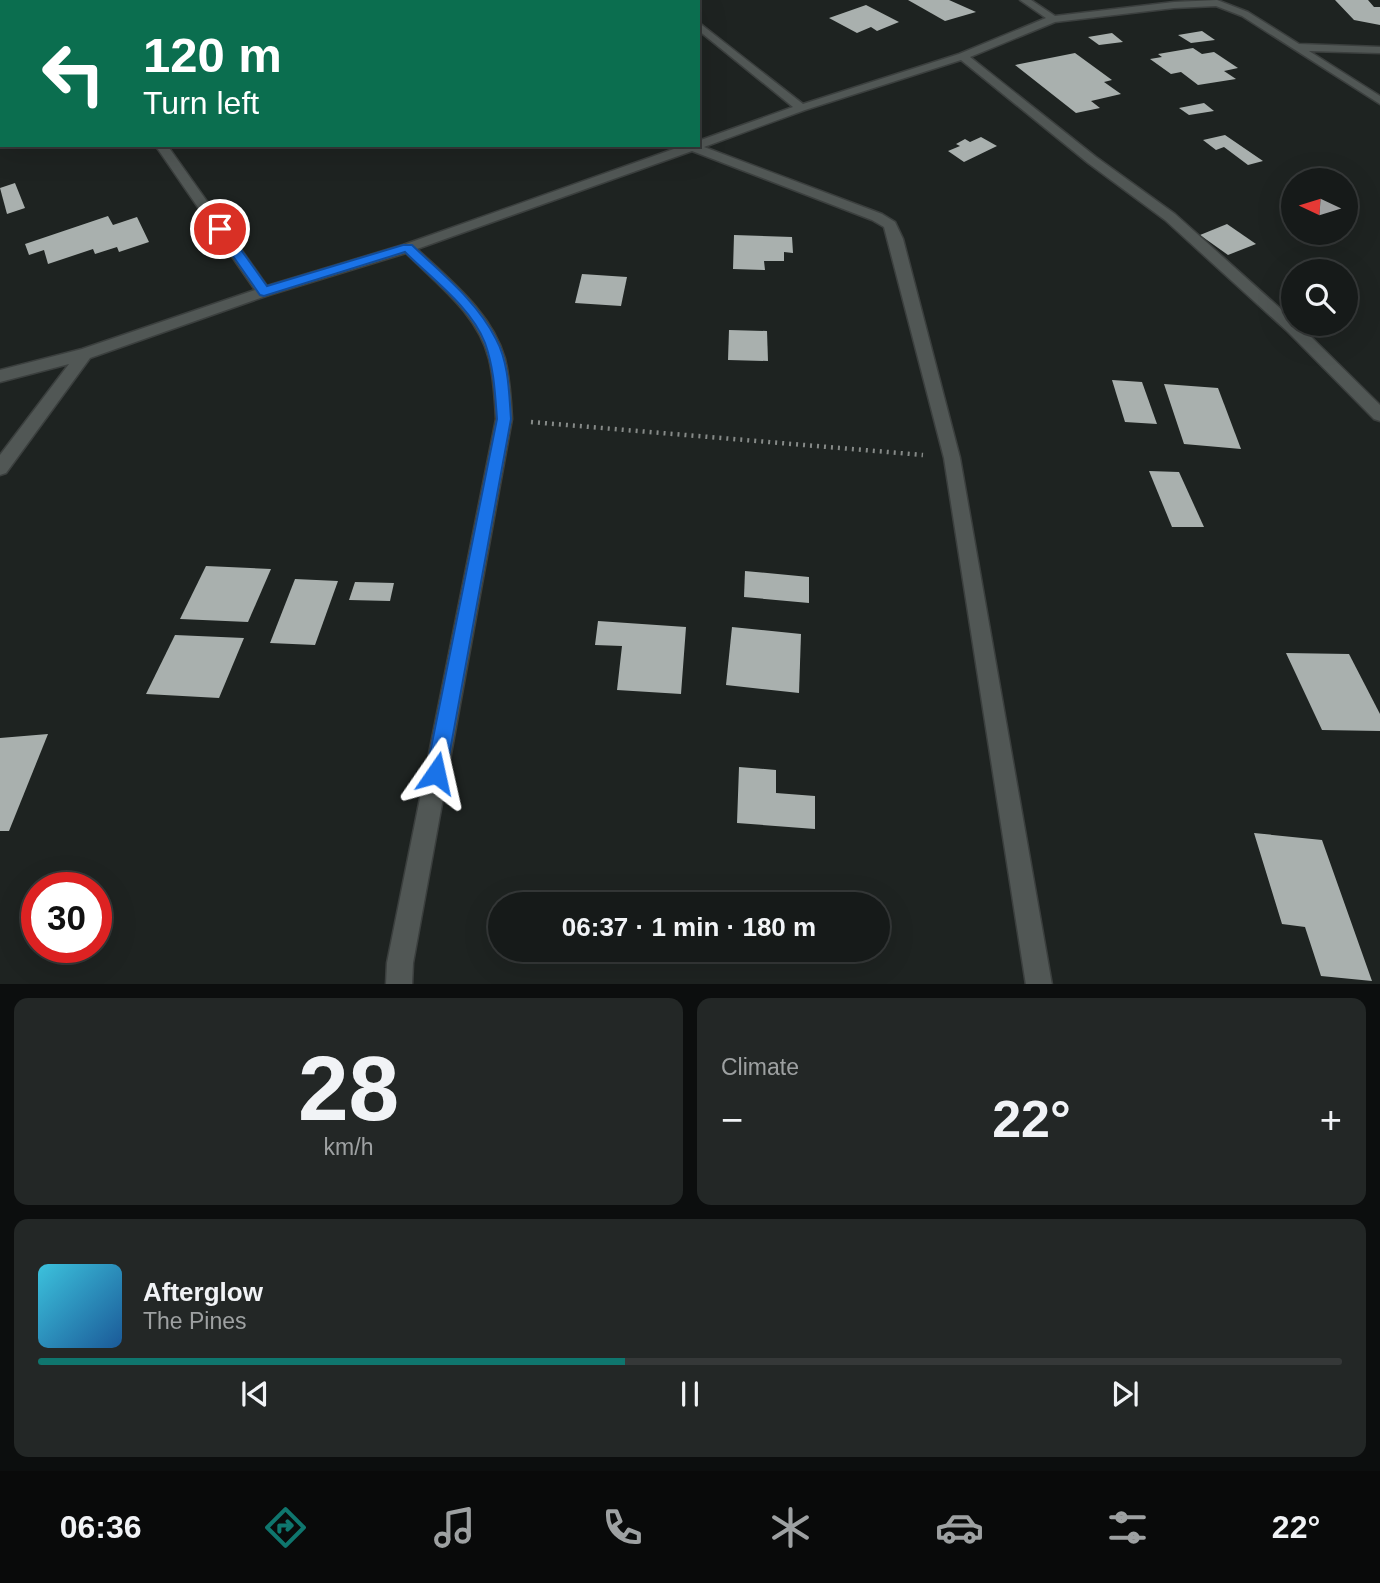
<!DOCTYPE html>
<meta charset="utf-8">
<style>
body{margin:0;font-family:Helvetica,sans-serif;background:#232726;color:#f1f3f6;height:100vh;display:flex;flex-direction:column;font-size:26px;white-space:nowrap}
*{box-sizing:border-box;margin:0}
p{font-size:23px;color:#9ea1a2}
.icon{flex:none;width:38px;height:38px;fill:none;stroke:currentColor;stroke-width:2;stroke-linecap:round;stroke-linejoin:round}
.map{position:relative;height:984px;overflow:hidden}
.drawer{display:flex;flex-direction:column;gap:14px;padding:14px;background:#0c0e0e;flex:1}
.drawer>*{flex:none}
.hud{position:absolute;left:0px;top:0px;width:700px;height:147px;box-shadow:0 7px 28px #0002,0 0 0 2px #353838;background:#0b6e4f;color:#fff;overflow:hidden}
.needle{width:46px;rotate:274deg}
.tools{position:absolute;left:1281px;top:168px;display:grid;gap:14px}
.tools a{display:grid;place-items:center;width:77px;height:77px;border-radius:50%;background:#161a19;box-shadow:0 7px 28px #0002,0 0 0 2px #353838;font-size:35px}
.speed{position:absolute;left:21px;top:872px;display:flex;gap:14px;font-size:35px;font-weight:700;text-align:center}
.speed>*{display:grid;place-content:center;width:91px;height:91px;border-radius:50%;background:#161a19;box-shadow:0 7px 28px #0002,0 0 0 2px #353838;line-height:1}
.speed .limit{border:10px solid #d22;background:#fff;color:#111}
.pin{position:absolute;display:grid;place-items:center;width:60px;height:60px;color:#fff;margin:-30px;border:4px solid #fff;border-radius:50%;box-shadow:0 2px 7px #0007}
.me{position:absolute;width:77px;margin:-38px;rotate:11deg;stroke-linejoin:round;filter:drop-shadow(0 0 5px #0008)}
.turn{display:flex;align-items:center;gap:24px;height:147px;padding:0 28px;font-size:32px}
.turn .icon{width:91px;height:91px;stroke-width:2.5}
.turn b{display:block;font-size:49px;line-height:60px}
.big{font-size:52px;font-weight:700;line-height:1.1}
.drawer .card{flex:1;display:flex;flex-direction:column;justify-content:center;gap:10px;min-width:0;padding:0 24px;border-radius:14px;background:#232726}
.drawer .dial{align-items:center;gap:0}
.dial b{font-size:91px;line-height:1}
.song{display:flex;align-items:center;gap:21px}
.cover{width:84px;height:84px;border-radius:10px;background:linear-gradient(135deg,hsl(190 70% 55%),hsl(210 70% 35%))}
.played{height:7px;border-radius:4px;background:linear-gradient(90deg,#0f766e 45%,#353838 45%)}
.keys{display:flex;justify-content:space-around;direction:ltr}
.heat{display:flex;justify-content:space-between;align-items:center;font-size:38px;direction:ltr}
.drawer .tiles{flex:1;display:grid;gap:14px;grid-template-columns:1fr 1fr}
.card:last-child{grid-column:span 2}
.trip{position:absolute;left:488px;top:892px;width:402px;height:70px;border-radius:35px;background:#161a19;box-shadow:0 7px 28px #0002,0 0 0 2px #353838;font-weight:700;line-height:70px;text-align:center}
.dock{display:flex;height:112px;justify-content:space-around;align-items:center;background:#090a0a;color:#9ea1a2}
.dock .icon{width:49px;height:49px}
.dock .selected{color:#0f766e}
.dock b{font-size:32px;color:#f1f3f6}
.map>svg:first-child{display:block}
.building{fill:#a9b0ae}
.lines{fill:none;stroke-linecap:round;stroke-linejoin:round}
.minor-casing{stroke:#3b3f3e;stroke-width:3}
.path{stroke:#868a88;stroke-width:4.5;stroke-dasharray:2 5;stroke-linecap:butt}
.minor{fill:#515755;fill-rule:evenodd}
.route{fill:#1a73e8;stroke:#114b97;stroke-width:2}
</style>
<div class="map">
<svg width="1380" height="985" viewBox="0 0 1380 985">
<rect width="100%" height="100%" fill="#1e2321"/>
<g class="building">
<polygon points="908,0 949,0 976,12 945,21"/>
<polygon points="1335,0 1368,0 1374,7 1380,7 1380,25 1354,20"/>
<polygon points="866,5 899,22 877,31 871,27 857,33 829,18"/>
<polygon points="1202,31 1215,40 1191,43 1178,35"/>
<polygon points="1112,33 1123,42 1099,45 1088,37"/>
<polygon points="1193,48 1202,54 1214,52 1238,68 1224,71 1236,79 1198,85 1181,72 1171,74 1150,59 1162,57 1158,54"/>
<polygon points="1075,53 1112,80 1104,82 1121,94 1091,101 1100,108 1076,113 1015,65"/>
<polygon points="1204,103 1214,111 1189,115 1179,108"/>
<polygon points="1225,135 1263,161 1248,165 1224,147 1216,150 1203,140"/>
<polygon points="981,137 997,146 964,162 948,151 960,146 956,144 965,139 970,142"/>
<polygon points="15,183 25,208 7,214 0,188"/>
<polygon points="108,216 113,225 137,217 149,242 119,252 117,247 95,254 93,249 48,264 44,250 29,255 25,244"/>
<polygon points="1227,224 1256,244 1228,255 1200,235"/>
<polygon points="734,235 792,237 793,253 784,252 784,261 764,261 765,270 733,269"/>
<polygon points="582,274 627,277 621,306 575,303"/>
<polygon points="729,330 767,331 768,361 728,360"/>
<polygon points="1112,380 1142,382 1157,424 1125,422"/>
<polygon points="1164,384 1218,388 1241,449 1184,444"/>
<polygon points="1149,471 1179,472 1204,527 1172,527"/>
<polygon points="206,566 271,569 248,622 180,619"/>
<polygon points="745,571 809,577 809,603 744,597"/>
<polygon points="295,579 338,581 315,645 270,643"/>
<polygon points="355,582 394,583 390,601 349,600"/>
<polygon points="598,621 686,627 681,694 617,690 622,646 595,645"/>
<polygon points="732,627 801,634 799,693 726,685"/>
<polygon points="175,635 244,638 219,698 146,694"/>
<polygon points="1286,653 1349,654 1380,714 1380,731 1322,730"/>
<polygon points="48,734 9,831 0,831 0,738"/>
<polygon points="739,767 776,770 776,793 815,796 815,829 737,823"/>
<polygon points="1254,833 1322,840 1372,981 1321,976 1305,927 1282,924"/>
</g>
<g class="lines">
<defs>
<g id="minor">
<rect x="92" y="0" width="10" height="2"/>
<polygon points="203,0 218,0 201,2"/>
<polygon points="264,0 274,0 275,2 265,2"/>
<path d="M1020,0H1031L1055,16L1174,2L1217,0L1248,12L1299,44L1380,47V53L1309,51L1380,96V104L1242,16L1216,6L1174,8L1055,22L970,57L1096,157L1175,214L1293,320V324H1298L1380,405V421L1374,419L1288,332L1165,220L1088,163L961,60L805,110L704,147L882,214L895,222L903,239L960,458L1052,985H1026L944,458L884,227L872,220L692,151L417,249C451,281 492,313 505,359C510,379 511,399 512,419L413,963L412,985H386L387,963L496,419C495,399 494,379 489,359C478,314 437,284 406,253L269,295L90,358L6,473L0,475V455L69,364L0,382V370L82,349L255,290L155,145H167L267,286L403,245L685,145H698V141L793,107L698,30V22L803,104L959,54L1046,18Z"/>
</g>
</defs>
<use href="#minor" class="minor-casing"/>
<polyline class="path" points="531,422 923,455"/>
<use href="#minor" class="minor"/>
</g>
<path class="route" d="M220,225L224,226L267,286L403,245H412C442,274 477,301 496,339C509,363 509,393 511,419L446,773L443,780L436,783L429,780L426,773L497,419C495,393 494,368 485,343C471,307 432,279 405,252L264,296L260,295L214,229Z"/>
</svg>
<div class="tools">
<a><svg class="needle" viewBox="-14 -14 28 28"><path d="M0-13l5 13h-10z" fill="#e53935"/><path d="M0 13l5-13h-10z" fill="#9ea1a2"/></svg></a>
<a><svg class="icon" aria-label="search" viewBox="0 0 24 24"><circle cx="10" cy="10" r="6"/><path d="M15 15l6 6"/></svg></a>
</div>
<div class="speed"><div class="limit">30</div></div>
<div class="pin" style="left:220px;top:229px;background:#d93025"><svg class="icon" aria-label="arrive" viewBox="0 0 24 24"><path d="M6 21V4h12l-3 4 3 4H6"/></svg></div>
<svg class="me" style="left:436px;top:773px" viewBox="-20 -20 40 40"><path d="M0-17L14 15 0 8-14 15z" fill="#1a73e8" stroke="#fff" stroke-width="4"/></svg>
<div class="trip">06:37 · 1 min · 180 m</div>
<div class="hud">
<div class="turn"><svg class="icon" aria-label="left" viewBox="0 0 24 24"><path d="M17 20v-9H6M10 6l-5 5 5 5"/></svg><div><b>120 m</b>Turn left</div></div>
</div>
</div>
<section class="drawer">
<div class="tiles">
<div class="card dial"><b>28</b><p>km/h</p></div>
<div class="card"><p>Climate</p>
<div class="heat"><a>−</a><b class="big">22°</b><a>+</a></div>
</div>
<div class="card">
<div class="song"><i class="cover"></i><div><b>Afterglow</b><p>The Pines</p></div></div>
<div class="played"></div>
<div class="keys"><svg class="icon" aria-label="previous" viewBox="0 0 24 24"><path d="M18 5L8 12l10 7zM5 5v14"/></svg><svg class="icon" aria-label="pause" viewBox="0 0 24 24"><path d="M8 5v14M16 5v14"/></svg><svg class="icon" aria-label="next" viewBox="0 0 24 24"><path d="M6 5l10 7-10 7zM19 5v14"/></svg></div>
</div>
</div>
</section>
<nav class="dock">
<b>06:36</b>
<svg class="icon selected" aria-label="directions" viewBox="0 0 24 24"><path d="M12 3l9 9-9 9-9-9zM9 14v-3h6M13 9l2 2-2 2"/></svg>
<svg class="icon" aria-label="music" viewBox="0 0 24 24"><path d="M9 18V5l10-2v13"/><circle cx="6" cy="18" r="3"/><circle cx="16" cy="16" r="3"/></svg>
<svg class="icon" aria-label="phone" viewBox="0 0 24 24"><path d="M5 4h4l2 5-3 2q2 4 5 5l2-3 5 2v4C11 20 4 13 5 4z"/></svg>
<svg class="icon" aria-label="climate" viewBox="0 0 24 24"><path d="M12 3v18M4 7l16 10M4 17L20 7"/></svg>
<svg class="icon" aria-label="car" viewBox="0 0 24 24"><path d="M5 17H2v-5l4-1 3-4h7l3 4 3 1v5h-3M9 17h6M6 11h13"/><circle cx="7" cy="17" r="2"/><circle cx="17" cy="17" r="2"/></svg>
<svg class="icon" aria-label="filters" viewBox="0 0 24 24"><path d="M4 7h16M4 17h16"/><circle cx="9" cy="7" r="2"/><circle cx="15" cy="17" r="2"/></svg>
<b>22°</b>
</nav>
